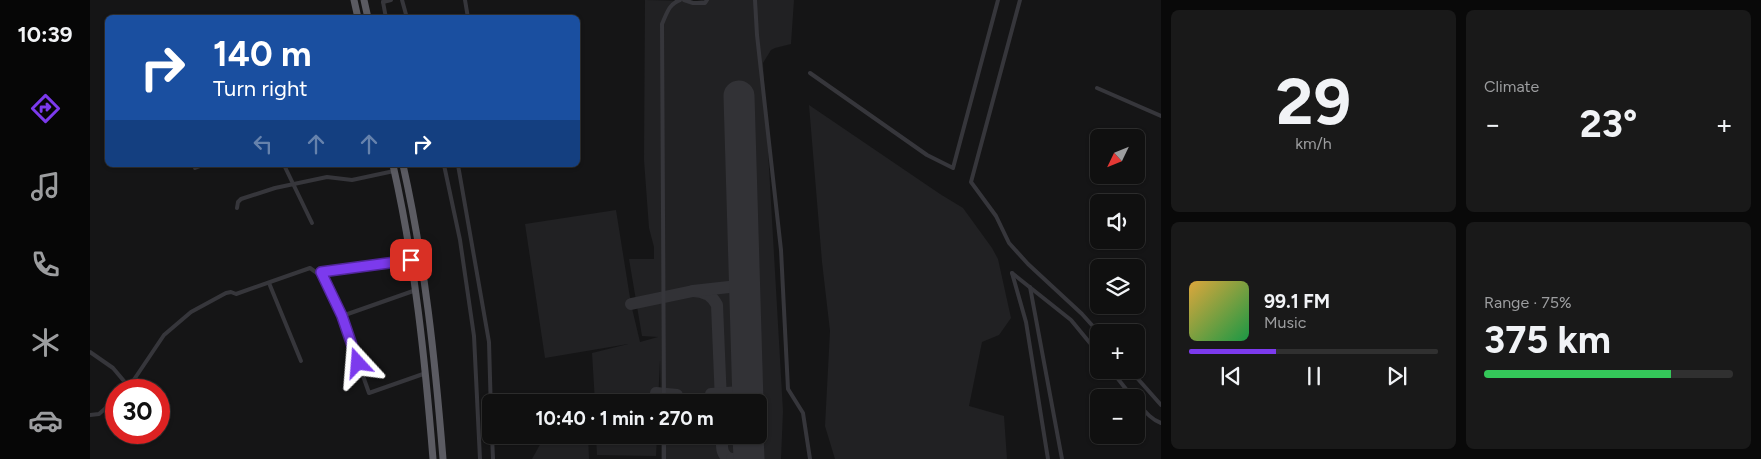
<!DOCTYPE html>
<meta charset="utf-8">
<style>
body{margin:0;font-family:Figtree,sans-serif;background:#191919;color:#f1f3f6;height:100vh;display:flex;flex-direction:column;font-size:19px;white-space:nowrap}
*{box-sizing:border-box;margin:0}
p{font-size:16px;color:#9c9d9f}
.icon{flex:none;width:28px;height:28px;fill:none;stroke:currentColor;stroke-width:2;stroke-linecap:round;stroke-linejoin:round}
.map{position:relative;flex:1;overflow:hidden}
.drawer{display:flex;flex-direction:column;gap:10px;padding:10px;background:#090909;width:600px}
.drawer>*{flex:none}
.hud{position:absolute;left:15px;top:15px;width:475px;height:152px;border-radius:8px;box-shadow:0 1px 4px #0004,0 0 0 1px #303030;background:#1a4fa0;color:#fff;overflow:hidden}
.needle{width:32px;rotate:227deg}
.fabs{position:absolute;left:1000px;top:129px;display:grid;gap:10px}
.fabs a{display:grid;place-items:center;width:55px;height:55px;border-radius:8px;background:#101010;box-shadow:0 1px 4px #0004,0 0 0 1px #303030;font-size:25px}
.speed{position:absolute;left:15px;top:379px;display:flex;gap:10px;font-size:25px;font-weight:700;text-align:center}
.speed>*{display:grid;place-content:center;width:65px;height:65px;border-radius:50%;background:#101010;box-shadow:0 1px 4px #0004,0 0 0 1px #303030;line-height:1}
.speed .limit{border:8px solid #d22;background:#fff;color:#111}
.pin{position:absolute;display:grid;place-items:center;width:42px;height:42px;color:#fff;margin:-21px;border-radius:10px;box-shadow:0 2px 8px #0006}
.me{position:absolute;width:55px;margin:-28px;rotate:341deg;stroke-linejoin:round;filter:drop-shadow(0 0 4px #0008)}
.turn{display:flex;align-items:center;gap:18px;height:105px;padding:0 25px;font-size:22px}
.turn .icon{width:65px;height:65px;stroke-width:2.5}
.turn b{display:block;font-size:35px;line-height:42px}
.lanes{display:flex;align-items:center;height:48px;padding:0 25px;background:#0003;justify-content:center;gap:25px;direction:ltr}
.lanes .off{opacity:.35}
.big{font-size:38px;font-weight:700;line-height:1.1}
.drawer .tile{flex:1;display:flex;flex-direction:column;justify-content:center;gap:8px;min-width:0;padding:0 18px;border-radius:8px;background:#191919}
.drawer .dial{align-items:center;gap:0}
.dial b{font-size:65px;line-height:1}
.song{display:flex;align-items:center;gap:15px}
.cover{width:60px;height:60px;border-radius:8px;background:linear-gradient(135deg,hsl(40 70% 55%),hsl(140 70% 35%))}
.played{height:5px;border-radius:2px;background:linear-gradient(90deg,#7c3aed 35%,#303030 35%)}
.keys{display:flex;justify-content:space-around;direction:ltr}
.heat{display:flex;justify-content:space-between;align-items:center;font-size:28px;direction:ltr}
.charge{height:8px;border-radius:4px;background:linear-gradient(90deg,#34c759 75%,#303030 0)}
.drawer .tiles{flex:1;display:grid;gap:10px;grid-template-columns:repeat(2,1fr)}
.trip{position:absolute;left:392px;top:394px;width:285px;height:50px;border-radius:8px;background:#101010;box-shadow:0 1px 4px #0004,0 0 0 1px #303030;font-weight:700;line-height:50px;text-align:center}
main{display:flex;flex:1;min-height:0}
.tabs{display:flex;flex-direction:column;width:90px;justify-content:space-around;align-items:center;background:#060606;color:#9c9d9f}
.tabs .icon{width:35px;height:35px}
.tabs .on{color:#7c3aed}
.tabs b{font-size:22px;color:#f1f3f6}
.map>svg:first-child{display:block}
.built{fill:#212123}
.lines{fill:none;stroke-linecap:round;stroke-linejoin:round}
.taxiway{stroke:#323236;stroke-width:12}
.runway{stroke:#323236;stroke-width:31}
.minor{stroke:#36363b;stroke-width:4}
.trunk{stroke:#5b5b62;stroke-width:7}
.route-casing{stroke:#51269a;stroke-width:12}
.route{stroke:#7c3aed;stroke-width:9}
</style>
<main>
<nav class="tabs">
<b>10:39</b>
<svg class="icon on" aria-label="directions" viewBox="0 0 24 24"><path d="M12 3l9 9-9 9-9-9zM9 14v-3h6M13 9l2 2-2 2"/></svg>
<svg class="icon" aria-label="music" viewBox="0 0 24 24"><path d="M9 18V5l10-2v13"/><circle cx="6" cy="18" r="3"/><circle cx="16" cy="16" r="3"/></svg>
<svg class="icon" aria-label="phone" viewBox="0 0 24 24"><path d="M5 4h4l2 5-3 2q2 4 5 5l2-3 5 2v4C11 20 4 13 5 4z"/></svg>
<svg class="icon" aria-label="climate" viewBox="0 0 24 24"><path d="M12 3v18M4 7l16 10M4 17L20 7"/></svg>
<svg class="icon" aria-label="car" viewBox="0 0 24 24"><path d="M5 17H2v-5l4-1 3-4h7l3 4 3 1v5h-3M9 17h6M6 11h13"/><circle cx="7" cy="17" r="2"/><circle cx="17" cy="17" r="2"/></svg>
</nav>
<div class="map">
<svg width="1071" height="459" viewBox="0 0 1071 459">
<rect width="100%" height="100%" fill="#151516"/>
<g class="built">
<polygon points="555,0 607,1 611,0 704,0 701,44 685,48 681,50 673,63 693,411 691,459 571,459 571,435 669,435 669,402 571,402 570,360 568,402 505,402 502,353 538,344 455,358 435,224 526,210 541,304 550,342 568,337 552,336 539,259 564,259 564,247 559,228 554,160"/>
<polygon points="719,105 850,194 873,208 902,248 908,259 921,318 909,335 892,342 879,406 914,416 917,459 745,459 735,426 740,331 732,262"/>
<polygon points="451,435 498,435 499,459 442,459 452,441"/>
<polygon points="506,435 567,435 566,456 507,455"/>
</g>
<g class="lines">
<g class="taxiway">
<path d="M603,291C614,291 622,295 627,305L631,402"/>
<polyline points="541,304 603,291 648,286 654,291"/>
<polyline points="651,392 656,387 657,380"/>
<polyline points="566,393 587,395"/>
<polyline points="621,394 651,392 658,398"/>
<path d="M632,435C632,445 630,456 641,459"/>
<polyline points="642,459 659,458"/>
</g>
<g class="runway">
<polyline points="649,96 658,402"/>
<polyline points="658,435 659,459"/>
</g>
<g class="minor">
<polyline points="312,0 317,18"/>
<polyline points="375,0 378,18"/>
<polyline points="594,0 603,3 615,3 617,0"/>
<polyline points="665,0 667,35 691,250 698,389 713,413 720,459"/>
<polyline points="930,0 881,182 906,216 919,243 938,264 992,314 1009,333"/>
<polyline points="293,2 296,18"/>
<polyline points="293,2 301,0"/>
<polyline points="720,73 837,155 863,168 908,0"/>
<polyline points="1007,88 1071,116"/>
<polyline points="194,165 222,223"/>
<polyline points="354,165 370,240 384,336 390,459"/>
<polyline points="368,165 399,342 401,413"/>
<polyline points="105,168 113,165"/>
<polyline points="147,208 148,202 151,199 185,188 237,177 262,180 304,171"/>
<polyline points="231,272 252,316 279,393 336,373"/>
<polyline points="922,273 936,322 958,459"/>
<polyline points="922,273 981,320 1009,354"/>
<polyline points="179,283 211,361"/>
<polyline points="940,287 972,459"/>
<polyline points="252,316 326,290"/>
<polyline points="0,352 23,368 39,387 74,335 101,312 136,293 141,292 146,294 220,268 227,273 321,260"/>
<polyline points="1021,370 1043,398"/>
<polyline points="1040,370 1071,405"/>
<path d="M1046,401C1054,410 1060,419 1071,423"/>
<path d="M574,402L572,24C577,13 579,4 590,0"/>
<polyline points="0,415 9,414 26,399"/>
<polyline points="402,435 403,459"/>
<polyline points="574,459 574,435"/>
</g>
<g class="trunk">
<polyline points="264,0 268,18"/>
<polyline points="274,0 278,18"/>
<path d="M303,165C325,262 335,360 343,459"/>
<path d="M313,165C335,263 345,359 353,459"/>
</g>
</g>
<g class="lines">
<defs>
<polyline id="route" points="268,363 252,316 231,272 321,260"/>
</defs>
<use href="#route" class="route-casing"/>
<use href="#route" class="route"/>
</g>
</svg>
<div class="fabs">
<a><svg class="needle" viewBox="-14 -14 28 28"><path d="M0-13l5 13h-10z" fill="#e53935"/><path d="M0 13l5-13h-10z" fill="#9c9d9f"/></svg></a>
<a><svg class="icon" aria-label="sound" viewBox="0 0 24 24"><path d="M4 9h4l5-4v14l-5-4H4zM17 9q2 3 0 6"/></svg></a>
<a><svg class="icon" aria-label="layers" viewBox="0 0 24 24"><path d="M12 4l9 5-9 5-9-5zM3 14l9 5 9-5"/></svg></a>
<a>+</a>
<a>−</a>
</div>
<div class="speed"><div class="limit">30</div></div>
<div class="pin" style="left:321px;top:260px;background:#d93025"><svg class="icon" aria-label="arrive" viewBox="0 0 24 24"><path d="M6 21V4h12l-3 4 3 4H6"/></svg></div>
<svg class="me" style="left:268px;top:363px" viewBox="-20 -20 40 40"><path d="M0-17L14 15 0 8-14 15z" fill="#7c3aed" stroke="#fff" stroke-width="4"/></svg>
<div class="trip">10:40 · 1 min · 270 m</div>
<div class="hud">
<div class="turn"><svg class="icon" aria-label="right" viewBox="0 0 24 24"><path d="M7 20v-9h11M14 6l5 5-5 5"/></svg><div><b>140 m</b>Turn right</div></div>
<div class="lanes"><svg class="icon off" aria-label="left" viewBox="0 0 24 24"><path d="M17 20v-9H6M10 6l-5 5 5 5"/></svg><svg class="icon off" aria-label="ahead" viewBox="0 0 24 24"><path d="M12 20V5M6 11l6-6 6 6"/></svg><svg class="icon off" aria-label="ahead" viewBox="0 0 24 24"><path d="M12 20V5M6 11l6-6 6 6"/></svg><svg class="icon" aria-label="right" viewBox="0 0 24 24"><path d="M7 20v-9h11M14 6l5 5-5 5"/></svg></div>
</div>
</div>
<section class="drawer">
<div class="tiles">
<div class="tile dial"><b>29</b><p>km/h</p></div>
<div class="tile"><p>Climate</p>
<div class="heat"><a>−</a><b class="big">23°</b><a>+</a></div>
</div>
<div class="tile">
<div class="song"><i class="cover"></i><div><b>99.1 FM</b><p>Music</p></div></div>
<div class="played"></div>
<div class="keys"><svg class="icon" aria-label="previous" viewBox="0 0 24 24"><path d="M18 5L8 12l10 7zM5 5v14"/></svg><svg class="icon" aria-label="pause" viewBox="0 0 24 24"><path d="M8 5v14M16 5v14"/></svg><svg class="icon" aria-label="next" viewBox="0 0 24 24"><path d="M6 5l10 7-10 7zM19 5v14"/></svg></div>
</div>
<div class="tile"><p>Range · 75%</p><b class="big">375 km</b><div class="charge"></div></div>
</div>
</section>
</main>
